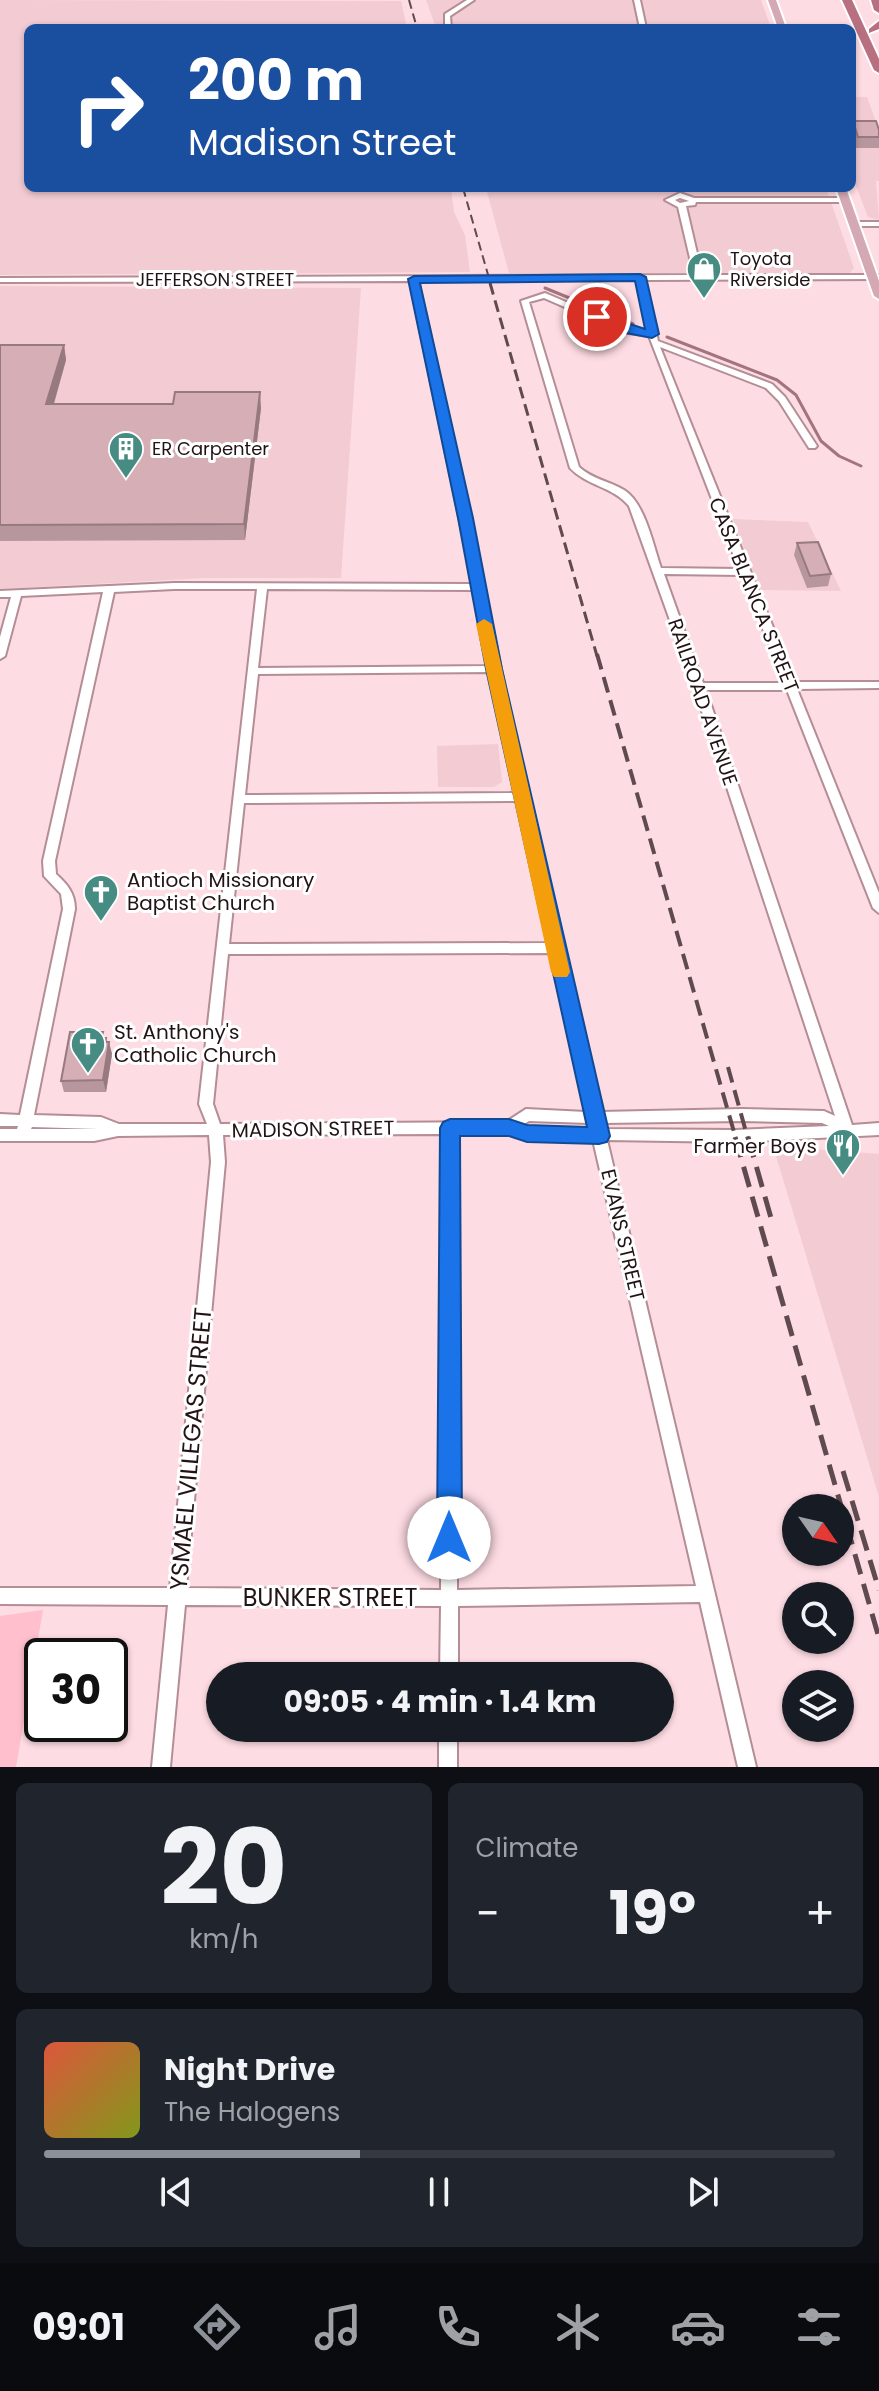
<!DOCTYPE html>
<meta charset="utf-8">
<style>
body{margin:0;font-family:Poppins,sans-serif;background:#20242c;color:#f1f3f6;height:100vh;display:flex;flex-direction:column;font-size:30px;white-space:nowrap}
*{box-sizing:border-box;margin:0}
p{font-size:26px;color:#9ea1a6}
.icon{flex:none;width:44px;height:44px;fill:none;stroke:currentColor;stroke-width:2;stroke-linecap:round;stroke-linejoin:round}
.map{position:relative;height:1767px;overflow:hidden}
.drawer{display:flex;flex-direction:column;gap:16px;padding:16px;background:#0d0f14;flex:1}
.drawer>*{flex:none}
.guide{position:absolute;left:24px;top:24px;width:832px;height:168px;border-radius:12px;box-shadow:0 2px 6px #0004;background:#1a4fa0;color:#fff;overflow:hidden}
.needle{width:52px;rotate:124deg}
.controls{position:absolute;left:782px;top:1494px;display:grid;gap:16px}
.controls a{display:grid;place-items:center;width:72px;height:72px;border-radius:50%;background:#171b24;box-shadow:0 2px 6px #0004;font-size:40px}
.speed{position:absolute;left:24px;top:1638px;display:flex;gap:16px;font-size:40px;font-weight:700;text-align:center}
.speed>*{display:grid;place-content:center;width:104px;height:104px;border-radius:50%;background:#171b24;box-shadow:0 2px 6px #0004;line-height:1}
.speed .limit{border:4px solid #111;border-radius:12px;background:#fff;color:#111}
.pin{position:absolute;display:grid;place-items:center;width:68px;height:68px;color:#fff;margin:-34px;border:4px solid #fff;border-radius:50%;box-shadow:0 2px 8px #0007}
.me{position:absolute;width:88px;margin:-44px;rotate:0deg;stroke-linejoin:round;filter:drop-shadow(0 0 6px #0008)}
.turn{display:flex;align-items:center;gap:28px;height:168px;padding:0 32px;font-size:36px}
.turn .icon{width:104px;height:104px;stroke-width:2.5}
.turn b{display:block;font-size:56px;line-height:68px}
.big{font-size:60px;font-weight:700;line-height:1.1}
.drawer .widget{flex:1;display:flex;flex-direction:column;justify-content:center;gap:12px;min-width:0;padding:0 28px;border-radius:12px;background:#20242c}
.drawer .dial{align-items:center;gap:0}
.dial b{font-size:104px;line-height:1}
.song{display:flex;align-items:center;gap:24px}
.cover{width:96px;height:96px;border-radius:12px;background:linear-gradient(135deg,hsl(10 70% 55%),hsl(70 70% 35%))}
.played{height:8px;border-radius:4px;background:linear-gradient(90deg,#8c9099 40%,#363941 40%)}
.keys{display:flex;justify-content:space-around;direction:ltr}
.heat{display:flex;justify-content:space-between;align-items:center;font-size:44px;direction:ltr}
.drawer .tiles{flex:1;display:grid;gap:16px;grid-template-columns:1fr 1fr}
.widget:last-child{grid-column:span 2}
.trip{position:absolute;left:206px;top:1662px;width:468px;height:80px;border-radius:40px;background:#171b24;box-shadow:0 2px 6px #0004;font-weight:700;line-height:80px;text-align:center}
.menu{display:flex;height:128px;justify-content:space-around;align-items:center;background:#090b0e;color:#9ea1a6}
.menu .icon{width:56px;height:56px}
.menu .active{color:#8c9099}
.menu b{font-size:36px;color:#f1f3f6}
.map>svg:first-child{display:block}
.built{fill:#f2cbd3}
.green{fill:#ffbfcc}
.lines{fill:none;stroke-linecap:round;stroke-linejoin:round}
.stream{stroke:#a4747e;stroke-width:3}
.minor-casing{stroke:#b48d95;stroke-width:4}
.major-casing{stroke:#fff;stroke-width:4}
.highway-casing{stroke:#fff;stroke-width:4}
.minor{fill:#fff;fill-rule:evenodd}
.major{fill:#d4a9b3;fill-rule:evenodd}
.highway{fill:#b87081;fill-rule:evenodd}
.rail-far3{stroke:#5f4b4f;stroke-width:2;stroke-dasharray:9 5;stroke-linecap:butt}
.rail-far2{stroke:#5f4b4f;stroke-width:3;stroke-dasharray:12 6;stroke-linecap:butt}
.rail-far1{stroke:#5f4b4f;stroke-width:4;stroke-dasharray:16 8;stroke-linecap:butt}
.rail{stroke:#5f4b4f;stroke-width:5;stroke-dasharray:21 10;stroke-linecap:butt}
.wall{fill:#b8969d}
.shaded-wall{fill:#967a7f}
.building{fill:#d6aeb6;stroke:#967a7f;stroke-width:2}
.route{fill:#1a73e8;stroke:#114b97;stroke-width:2}
.slow{fill:#f59e0b}
.labels{text-anchor:middle;stroke-width:6;stroke-linejoin:round;paint-order:stroke}
.far-poi-label{font-size:18px;fill:#211316;stroke:#fff;text-anchor:start}
.far-street-label{font-size:18px;fill:#211316;stroke:#fff}
.street-label{font-size:20px;fill:#211316;stroke:#fff}
.poi-label{font-size:20px;fill:#211316;stroke:#fff;text-anchor:start}
.near-street-label{font-size:24px;fill:#211316;stroke:#fff}
</style>
<div class="map">
<svg width="879" height="1767" viewBox="0 0 879 1767">
<rect width="100%" height="100%" fill="#fedce3"/>
<g class="built">
<polygon points="0,0 401,1 407,28 28,28 28,188 451,188 454,212 465,235 470,272 0,275"/>
<polygon points="426,0 761,0 771,28 436,28"/>
<polygon points="852,97 867,97 879,130 879,181 876,181 879,220 868,217 852,176"/>
<polygon points="486,188 826,188 854,268 849,274 509,273"/>
<polygon points="0,286 361,288 341,578 205,578 0,589"/>
<polygon points="733,519 808,522 841,591 760,590"/>
<polygon points="498,744 502,782 494,787 438,787 437,746"/>
<polygon points="773,1146 879,1154 879,1497"/>
</g>
<polygon class="green" points="43,1610 16,1767 0,1767 0,1616"/>
<g class="lines">
<g class="stream">
<polyline points="545,288 633,324"/>
<polyline points="667,337 777,380 796,395 821,441 839,456 861,466"/>
</g>
<defs>
<g id="minor">
<polygon points="467,0 474,0 450,16 451,28 445,28 445,14"/>
<polygon points="634,0 640,0 646,28 640,28"/>
<path d="M680,193L694,198H845L849,200L845,202H696L695,205L686,206L702,275H879V279L645,280L658,341L772,384L785,397L817,446L815,448H809L779,401L766,388L660,347L795,682H879V688L797,689L879,893V913L873,908L787,690H706L852,1125L879,1123V1135L735,1142L607,1140L756,1767H738L700,1602L458,1606V1676H440L441,1606L185,1605L170,1767H152L168,1605L0,1604V1588H170L211,1162L209,1135L118,1136L94,1141H0V1129H17L18,1126H0V1114L20,1115L63,909L61,894L44,876L43,861L103,592L21,596L5,656L0,659V637L11,597H0V591L174,583L473,584L410,281L0,282V278L694,275L678,207L665,200ZM680,198L689,201L680,203L675,200ZM555,280H637L647,331L627,328L545,293L521,301L570,468C587,486 614,487 629,506L694,687L835,1116L824,1111L742,1109L600,1112L562,954L418,281ZM544,298L622,332L649,336L739,569L661,568C653,545 645,503 624,490C609,481 592,479 579,467L529,302ZM664,574L742,575L784,683H703ZM174,589H257L199,1104L207,1124H119L101,1117L34,1115L75,909C75,893 67,884 56,874L55,861L114,592ZM267,589L474,590L490,666L258,668ZM491,672L516,793L245,795L258,674ZM518,801L548,943L229,944L244,803ZM550,953L586,1112L526,1109L506,1122L220,1124L213,1104L228,954ZM529,1121L589,1123L590,1129L527,1128L521,1126ZM742,1121L822,1123L829,1126L735,1130L604,1129L603,1123ZM32,1127L98,1129H31ZM443,1134L441,1590L186,1588L225,1162L223,1135ZM457,1134H509L527,1140H593L696,1586L457,1590Z"/>
<rect x="850" y="222" width="29" height="4"/>
<rect x="439" y="1728" width="18" height="39"/>
</g>
<g id="major">
<polygon points="768,0 776,0 786,28 778,28"/>
<polygon points="836,188 846,188 879,281 879,299 874,296"/>
</g>
<g id="highway">
<polygon points="842,0 852,0 879,59 879,73 874,70"/>
<polygon points="871,0 879,0 879,13 874,10"/>
<polygon points="879,21 879,29 869,33 869,29"/>
</g>
</defs>
<use href="#minor" class="minor-casing"/>
<use href="#major" class="major-casing"/>
<use href="#highway" class="highway-casing"/>
<use href="#minor" class="minor"/>
<use href="#major" class="major"/>
<use href="#highway" class="highway"/>
<g class="rail-far3">
<polyline points="409,0 417,28"/>
<polyline points="463,188 491,285"/>
</g>
<polyline class="rail-far2" points="490,283 597,656"/>
<g class="rail-far1">
<polyline points="597,654 736,1139"/>
<polyline points="728,1067 748,1139"/>
</g>
<g class="rail">
<polyline points="735,1137 879,1638"/>
<polyline points="748,1137 773,1225"/>
<polyline points="843,1471 879,1590"/>
</g>
</g>
<g class="wall">
<polygon points="853,121 879,130 879,148 856,148 852,136"/>
<polygon points="0,345 64,345 66,360 54,404 261,408 245,540 0,541"/>
<polygon points="797,543 831,574 828,586 807,588 794,555"/>
<polygon points="103,1032 104,1038 106,1038 112,1054 106,1092 64,1092 61,1081"/>
</g>
<g class="shaded-wall">
<polygon points="64,345 66,360 49,420 46,404"/>
<polygon points="260,392 261,408 245,540 244,524"/>
<polygon points="106,1038 108,1048 109,1042 112,1054 106,1092 103,1080"/>
</g>
<g class="building">
<polygon points="853,121 876,121 879,130 879,137 858,137"/>
<polygon points="0,345 64,345 46,404 173,404 175,392 260,392 244,524 0,525"/>
<polygon points="818,542 831,574 810,576 797,543"/>
<polygon points="70,1032 103,1032 101,1038 106,1038 105,1042 109,1042 103,1080 61,1081"/>
</g>
<polygon class="route" points="640,274 646,277 659,334 652,338 621,332 591,317 597,313 645,329 635,281 420,283 473,518 502,669 610,1136 607,1142 599,1144 527,1142 509,1136 460,1136 462,1538 458,1547 449,1550 441,1547 437,1538 440,1128 443,1122 450,1119 509,1119 527,1125 587,1127 486,669 458,518 408,279 414,276"/>
<polygon class="slow" points="484,619 492,624 570,972 567,977 554,977 551,972 476,624"/>
<defs>
<symbol id="shop-pin" viewBox="-11 -11 22 30"><path d="M0 17L-7.5 6A9.5 9.5 0 1 1 7.5 6Z" fill="#468c83" stroke="#fff"/><path d="M-5-2.5h2.3a2.7 3.5 0 0 1 5.4 0H5L5.5 6h-11ZM-1.5-2.5h3a1.5 2.3 0 0 0-3 0Z" fill="#fff"/></symbol>
<symbol id="building-pin" viewBox="-11 -11 22 30"><path d="M0 17L-7.5 6A9.5 9.5 0 1 1 7.5 6Z" fill="#468c83" stroke="#fff"/><path d="M-4-6H4V6H1V3H-1V6H-4ZM-2.5-4.3h1.7v1.8h-1.7ZM.8-4.3h1.7v1.8H.8ZM-2.5-1h1.7V.8h-1.7ZM.8-1h1.7V.8H.8Z" fill="#fff"/></symbol>
<symbol id="church-pin" viewBox="-11 -11 22 30"><path d="M0 17L-7.5 6A9.5 9.5 0 1 1 7.5 6Z" fill="#468c83" stroke="#fff"/><path d="M-1.2-6h2.4v3.5h3.3v2.4h-3.3V6h-2.4V-.1h-3.3v-2.4h3.3Z" fill="#fff"/></symbol>
<symbol id="restaurant-pin" viewBox="-11 -11 22 30"><path d="M0 17L-7.5 6A9.5 9.5 0 1 1 7.5 6Z" fill="#468c83" stroke="#fff"/><path d="M-5-6h1v4h1v-4h1v4h1v-4h1v5L-1.5 .5V6h-2V.5L-5-1ZM5-6V6H3V1.5H1.5Q1.5-4 5-6Z" fill="#fff"/></symbol>
</defs>
<g fill-rule="evenodd">
<use href="#shop-pin" x="684" y="249" width="40" height="54"/>
<use href="#building-pin" x="106" y="429" width="40" height="54"/>
<use href="#church-pin" x="81" y="872" width="40" height="54"/>
<use href="#church-pin" x="68" y="1024" width="40" height="54"/>
<use href="#restaurant-pin" x="823" y="1126" width="40" height="54"/>
</g>
<g class="labels">
<g class="far-poi-label">
<text x="730" y="265">Toyota<tspan x="730" dy="21">Riverside</tspan></text>
<text x="152" y="455">ER Carpenter</text>
</g>
<g class="far-street-label">
<text x="215" y="286">JEFFERSON STREET</text>
</g>
<g class="street-label">
<text transform="translate(754 595) rotate(68)" y="7">CASA BLANCA STREET</text>
<text transform="translate(703 702) rotate(71)" y="7">RAILROAD AVENUE</text>
<text transform="translate(313 1129) rotate(-1)" y="7">MADISON STREET</text>
<text transform="translate(623 1235) rotate(77)" y="7">EVANS STREET</text>
</g>
<g class="poi-label">
<text x="127" y="887">Antioch Missionary<tspan x="127" dy="23">Baptist Church</tspan></text>
<text x="114" y="1039">St. Anthony's<tspan x="114" dy="23">Catholic Church</tspan></text>
<text x="817" y="1153" text-anchor="end">Farmer Boys</text>
</g>
<g class="near-street-label">
<text transform="translate(191 1449) rotate(-85)" y="8">YSMAEL VILLEGAS STREET</text>
<text x="330" y="1606">BUNKER STREET</text>
</g>
</g>
</svg>
<div class="controls">
<a><svg class="needle" viewBox="-14 -14 28 28"><path d="M0-13l5 13h-10z" fill="#e53935"/><path d="M0 13l5-13h-10z" fill="#9ea1a6"/></svg></a>
<a><svg class="icon" aria-label="search" viewBox="0 0 24 24"><circle cx="10" cy="10" r="6"/><path d="M15 15l6 6"/></svg></a>
<a><svg class="icon" aria-label="layers" viewBox="0 0 24 24"><path d="M12 4l9 5-9 5-9-5zM3 14l9 5 9-5"/></svg></a>
</div>
<div class="speed"><div class="limit">30</div></div>
<div class="pin" style="left:597px;top:317px;background:#d93025"><svg class="icon" aria-label="arrive" viewBox="0 0 24 24"><path d="M6 21V4h12l-3 4 3 4H6"/></svg></div>
<svg class="me" style="left:449px;top:1538px" viewBox="-20 -20 40 40"><circle r="19" fill="#fff"/><path d="M0-13L10 11 0 6-10 11z" fill="#1a73e8"/></svg>
<div class="trip">09:05 · 4 min · 1.4 km</div>
<div class="guide">
<div class="turn"><svg class="icon" aria-label="right" viewBox="0 0 24 24"><path d="M7 20v-9h11M14 6l5 5-5 5"/></svg><div><b>200 m</b>Madison Street</div></div>
</div>
</div>
<section class="drawer">
<div class="tiles">
<div class="widget dial"><b>20</b><p>km/h</p></div>
<div class="widget"><p>Climate</p>
<div class="heat"><a>−</a><b class="big">19°</b><a>+</a></div>
</div>
<div class="widget">
<div class="song"><i class="cover"></i><div><b>Night Drive</b><p>The Halogens</p></div></div>
<div class="played"></div>
<div class="keys"><svg class="icon" aria-label="previous" viewBox="0 0 24 24"><path d="M18 5L8 12l10 7zM5 5v14"/></svg><svg class="icon" aria-label="pause" viewBox="0 0 24 24"><path d="M8 5v14M16 5v14"/></svg><svg class="icon" aria-label="next" viewBox="0 0 24 24"><path d="M6 5l10 7-10 7zM19 5v14"/></svg></div>
</div>
</div>
</section>
<nav class="menu">
<b>09:01</b>
<svg class="icon active" aria-label="directions" viewBox="0 0 24 24"><path d="M12 3l9 9-9 9-9-9zM9 14v-3h6M13 9l2 2-2 2"/></svg>
<svg class="icon" aria-label="music" viewBox="0 0 24 24"><path d="M9 18V5l10-2v13"/><circle cx="6" cy="18" r="3"/><circle cx="16" cy="16" r="3"/></svg>
<svg class="icon" aria-label="phone" viewBox="0 0 24 24"><path d="M5 4h4l2 5-3 2q2 4 5 5l2-3 5 2v4C11 20 4 13 5 4z"/></svg>
<svg class="icon" aria-label="climate" viewBox="0 0 24 24"><path d="M12 3v18M4 7l16 10M4 17L20 7"/></svg>
<svg class="icon" aria-label="car" viewBox="0 0 24 24"><path d="M5 17H2v-5l4-1 3-4h7l3 4 3 1v5h-3M9 17h6M6 11h13"/><circle cx="7" cy="17" r="2"/><circle cx="17" cy="17" r="2"/></svg>
<svg class="icon" aria-label="filters" viewBox="0 0 24 24"><path d="M4 7h16M4 17h16"/><circle cx="9" cy="7" r="2"/><circle cx="15" cy="17" r="2"/></svg>
</nav>
